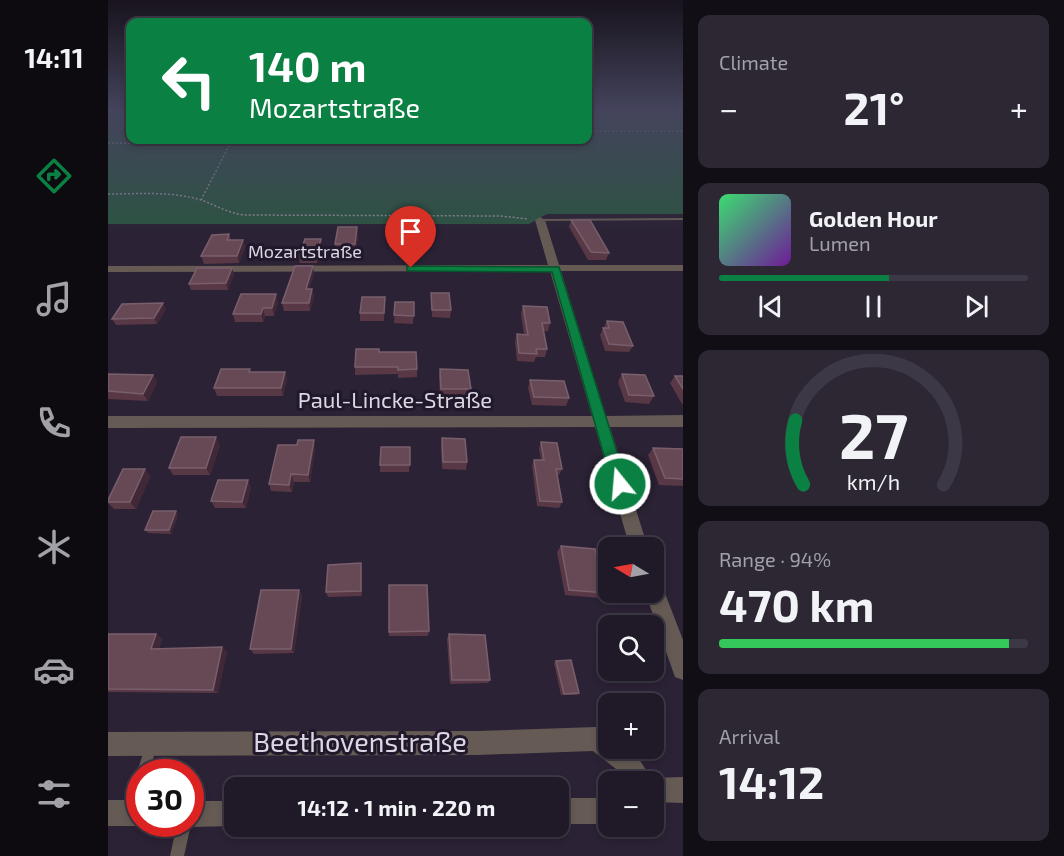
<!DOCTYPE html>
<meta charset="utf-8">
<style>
body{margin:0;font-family:"Exo 2",sans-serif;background:#2d2734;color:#f1f3f6;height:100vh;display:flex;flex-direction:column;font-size:22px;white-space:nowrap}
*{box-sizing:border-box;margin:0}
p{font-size:20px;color:#a2a1a8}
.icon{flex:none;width:33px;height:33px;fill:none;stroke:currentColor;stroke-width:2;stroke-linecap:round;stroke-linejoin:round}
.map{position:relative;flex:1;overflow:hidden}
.drawer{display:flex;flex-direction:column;gap:15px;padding:15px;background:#120e16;width:381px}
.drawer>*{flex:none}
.top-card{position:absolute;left:18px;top:18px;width:466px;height:126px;border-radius:12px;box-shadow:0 3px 9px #0003,0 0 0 2px #3d3845;background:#0b8043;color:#fff;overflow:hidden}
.needle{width:39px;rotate:280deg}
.fabs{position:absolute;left:490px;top:537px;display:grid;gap:12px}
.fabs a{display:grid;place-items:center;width:66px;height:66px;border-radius:12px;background:#201a28;box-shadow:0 3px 9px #0003,0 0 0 2px #3d3845;font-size:30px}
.speed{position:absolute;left:18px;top:759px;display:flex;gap:12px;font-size:30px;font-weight:700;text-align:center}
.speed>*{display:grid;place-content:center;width:78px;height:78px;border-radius:50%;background:#201a28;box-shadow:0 3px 9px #0003,0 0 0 2px #3d3845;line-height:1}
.speed .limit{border:9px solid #d22;background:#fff;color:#111}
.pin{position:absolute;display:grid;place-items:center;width:51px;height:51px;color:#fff;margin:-62px -26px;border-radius:50% 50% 50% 0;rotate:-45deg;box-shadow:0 0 6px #0007}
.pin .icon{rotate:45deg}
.me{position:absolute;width:66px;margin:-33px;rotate:343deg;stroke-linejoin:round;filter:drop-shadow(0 0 4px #0008)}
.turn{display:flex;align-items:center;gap:21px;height:126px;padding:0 24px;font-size:27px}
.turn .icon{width:78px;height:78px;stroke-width:2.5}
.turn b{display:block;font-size:42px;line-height:51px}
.big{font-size:45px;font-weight:700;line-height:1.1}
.drawer .widget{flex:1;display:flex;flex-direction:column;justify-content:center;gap:9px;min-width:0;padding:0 21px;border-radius:12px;background:#2d2734}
.drawer .dial{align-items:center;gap:0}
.dial svg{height:156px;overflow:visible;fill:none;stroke:#3d3845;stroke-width:7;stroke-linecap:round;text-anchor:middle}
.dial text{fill:#f1f3f6;stroke:none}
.song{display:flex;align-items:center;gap:18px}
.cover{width:72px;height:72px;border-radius:9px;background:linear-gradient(135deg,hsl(140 70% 55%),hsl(280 70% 35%))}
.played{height:6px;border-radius:3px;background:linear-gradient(90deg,#0b8043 55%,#3d3845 55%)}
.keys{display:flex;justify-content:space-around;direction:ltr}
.heat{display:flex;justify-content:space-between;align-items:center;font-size:33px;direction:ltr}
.charge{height:9px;border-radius:4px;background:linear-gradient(90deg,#34c759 94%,#3d3845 0)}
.trip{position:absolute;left:116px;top:777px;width:345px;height:60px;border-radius:12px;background:#201a28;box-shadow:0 3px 9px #0003,0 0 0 2px #3d3845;font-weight:700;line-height:60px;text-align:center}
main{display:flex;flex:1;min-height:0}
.dock{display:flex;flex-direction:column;width:108px;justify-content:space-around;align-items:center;background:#0d0a10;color:#a2a1a8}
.dock .icon{width:42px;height:42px}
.dock .on{color:#0b8043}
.dock b{font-size:27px;color:#f1f3f6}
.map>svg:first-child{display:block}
.green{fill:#2c5342}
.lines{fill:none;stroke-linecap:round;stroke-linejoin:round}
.path{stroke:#8c8595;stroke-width:1.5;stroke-dasharray:2 2;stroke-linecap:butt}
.lane{fill:#655b54;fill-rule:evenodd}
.street{fill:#655b54;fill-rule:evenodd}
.wall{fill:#593845}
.shaded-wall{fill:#412837}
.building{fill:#674956;stroke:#795f6c;stroke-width:1.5}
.route{fill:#0b8043;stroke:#07532c;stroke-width:1.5}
.labels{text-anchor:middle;stroke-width:6;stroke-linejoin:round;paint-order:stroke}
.far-street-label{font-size:18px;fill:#dcd7e4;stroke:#21182b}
.street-label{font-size:22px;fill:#dcd7e4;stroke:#21182b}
.near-street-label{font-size:27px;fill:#dcd7e4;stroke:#21182b}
</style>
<main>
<nav class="dock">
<b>14:11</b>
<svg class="icon on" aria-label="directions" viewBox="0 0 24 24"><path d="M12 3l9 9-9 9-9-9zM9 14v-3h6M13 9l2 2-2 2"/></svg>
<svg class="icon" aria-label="music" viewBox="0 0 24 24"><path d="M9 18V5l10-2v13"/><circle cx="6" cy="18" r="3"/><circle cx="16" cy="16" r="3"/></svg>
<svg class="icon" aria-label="phone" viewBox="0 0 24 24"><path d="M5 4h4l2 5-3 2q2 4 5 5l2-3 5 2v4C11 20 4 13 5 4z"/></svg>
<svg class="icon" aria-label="climate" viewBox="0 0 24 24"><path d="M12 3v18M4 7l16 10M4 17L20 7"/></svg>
<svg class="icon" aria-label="car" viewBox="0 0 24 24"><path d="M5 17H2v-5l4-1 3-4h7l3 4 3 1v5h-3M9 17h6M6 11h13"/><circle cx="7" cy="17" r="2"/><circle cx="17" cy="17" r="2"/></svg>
<svg class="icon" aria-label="filters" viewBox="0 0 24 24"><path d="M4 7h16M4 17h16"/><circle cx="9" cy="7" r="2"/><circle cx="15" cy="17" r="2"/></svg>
</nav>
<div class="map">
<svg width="575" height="856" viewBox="0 0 575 856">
<rect width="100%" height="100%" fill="#2b2235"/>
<polygon class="green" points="0,112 22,112 22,140 480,140 480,112 575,112 575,214 439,214 421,224 0,224"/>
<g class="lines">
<g class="path">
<polyline points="480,131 575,131"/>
<polyline points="0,143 122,144"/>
<path d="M0,194C30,194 64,191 93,200C108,205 119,213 136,215L393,216L420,219"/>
<polyline points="93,200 124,140"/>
</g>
<g class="lane">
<polygon points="575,218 575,220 432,221 430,220 432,219"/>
<polygon points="43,740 47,742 49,746 41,772 32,772 32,777 29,772 39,742"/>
<polygon points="32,780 32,807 30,812 25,813 20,812 19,807 28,782"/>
<polygon points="69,824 83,824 76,856 62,856"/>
</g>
<g class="street">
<polygon points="432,217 437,220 451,265 575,265 575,271 453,271 498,416 575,415 575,427 502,427 540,548 522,548 487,427 0,428 0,416 484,416 442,271 0,272 0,266 440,265 427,220"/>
<polygon points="546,580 553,583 575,640 575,680 567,677 537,592 546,592"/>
<polygon points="488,727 501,734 501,748 522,748 526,751 543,778 575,777 575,803 546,802 546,782 517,782 508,769 485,751 369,755 0,756 0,732 369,731"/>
<rect x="450" y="798" width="51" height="26"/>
<polygon points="0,800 32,800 32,824 38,824 32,826 0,826"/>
<polygon points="82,801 126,801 127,826 82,827 74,824 82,824"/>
</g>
</g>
<g class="wall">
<rect x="291" y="219" width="15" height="21"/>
<polygon points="463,220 501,253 498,260 480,260 461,227"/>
<polygon points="121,234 123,240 135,240 137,247 131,263 96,264 93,256"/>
<polygon points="250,235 248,251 228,251 227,244"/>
<polygon points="213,239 214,246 209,263 192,263 191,256"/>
<polygon points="126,274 120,290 83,290 81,284"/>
<polygon points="206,274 201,289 204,289 206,296 202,311 176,311 174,303"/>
<polygon points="323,293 343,310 342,318 324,317"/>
<polygon points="277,297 276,321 252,321 252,313"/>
<polygon points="170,302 166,316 157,316 155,322 127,322 125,314"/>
<polygon points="287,302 306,302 305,324 286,323"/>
<polygon points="415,306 442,323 440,331 436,331 439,349 437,357 428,357 426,362 409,361 407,342 409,334 416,335 413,314"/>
<polygon points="58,309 49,324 8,325 4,319"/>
<polygon points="499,321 525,346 521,352 497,351 492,335"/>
<polygon points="271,352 309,369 309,377 290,378 290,374 247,375 247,367"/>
<polygon points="332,369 363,389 362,397 332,397 331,377"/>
<polygon points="143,372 177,372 179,380 175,396 109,396 106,388"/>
<polygon points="0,374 45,375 49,382 40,401 0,399"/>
<polygon points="514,374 546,396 541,404 517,402 510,382"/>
<polygon points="567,376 575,376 575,404 574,404 562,383"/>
<polygon points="422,380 461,398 458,406 424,405 420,388"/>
<polygon points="334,438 359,462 358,470 334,469 333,446"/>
<polygon points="433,442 454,469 451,475 449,475 454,502 451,508 429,506 424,466 426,460 433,460 431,448"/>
<polygon points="112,445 102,475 65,475 61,468"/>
<polygon points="189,445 207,448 202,482 186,482 184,492 163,491 161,484"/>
<polygon points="302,447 301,472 272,472 272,465"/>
<polygon points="545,448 575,449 575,486 551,485 540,455"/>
<polygon points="37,469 42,477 28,509 6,509 0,503 0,500"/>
<polygon points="143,487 138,508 107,508 103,501"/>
<polygon points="70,515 63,534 40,533 37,530"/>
<polygon points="453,546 498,593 492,598 457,595 449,552"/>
<polygon points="254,569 254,596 220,597 218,592"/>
<polygon points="281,585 321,631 320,636 281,636"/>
<polygon points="191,590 194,596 186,653 146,654 142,649"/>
<polygon points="0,634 48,634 54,639 51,649 119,652 110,693 0,692"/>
<polygon points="341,634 382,680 380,683 342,684 339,639"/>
<polygon points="448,661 471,693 469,695 453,695 446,663"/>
</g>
<g class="shaded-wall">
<polygon points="249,227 250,235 248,251 247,244"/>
<polygon points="213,239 214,246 209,263 208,256"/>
<polygon points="135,240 137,247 131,263 129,256"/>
<polygon points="205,266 206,274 199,296 198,289"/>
<polygon points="124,268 126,274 120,290 118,283"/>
<polygon points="204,289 206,296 202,311 201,303"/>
<polygon points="168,294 170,302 166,316 164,308"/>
<polygon points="55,303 58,309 49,324 46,318"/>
<polygon points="155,308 157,316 155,322 153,314"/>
<polygon points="177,372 179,380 175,396 173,388"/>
<polygon points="45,375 49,382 40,401 35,394"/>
<polygon points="108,437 112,445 102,475 98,468"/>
<polygon points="206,440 207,448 202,482 200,475"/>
<polygon points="37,469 42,477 28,509 22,502"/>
<polygon points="183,474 186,482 184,492 181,485"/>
<polygon points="140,480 143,487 138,508 134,502"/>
<polygon points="68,511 70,515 63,534 61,530"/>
<polygon points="253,563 254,569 254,596 253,591"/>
<polygon points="191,590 194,596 186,653 183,649"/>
<polygon points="48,634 54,639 50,653 43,649"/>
<polygon points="114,647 119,652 110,693 105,690"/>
</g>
<g class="building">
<rect x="291" y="219" width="15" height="14"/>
<polygon points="463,220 482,220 501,253 483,252"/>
<polygon points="230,227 249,227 247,244 227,244"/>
<polygon points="121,234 119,240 135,240 129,256 93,256 104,235"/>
<polygon points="197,239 213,239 208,256 191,256"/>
<polygon points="187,266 205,266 198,289 204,289 201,303 174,303"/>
<polygon points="89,268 124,268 118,283 81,284"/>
<polygon points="323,293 341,293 343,310 324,310"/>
<polygon points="133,294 168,294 164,308 155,308 153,314 125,314"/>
<polygon points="254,297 277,297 276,313 252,313"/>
<polygon points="287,302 306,302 306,316 286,315"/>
<polygon points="55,303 46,318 4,319 14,304"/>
<polygon points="415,306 439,307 442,323 434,323 439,349 428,349 429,354 411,353 409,334 420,335"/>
<polygon points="499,321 515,322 525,346 501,344 495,328 501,328"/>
<polygon points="248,349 271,349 271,352 308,352 309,369 290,370 290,367 247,367"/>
<polygon points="113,369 142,369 141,372 177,372 173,388 106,388"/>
<polygon points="332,369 360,370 363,389 333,389"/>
<polygon points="0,374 45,375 35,394 0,391"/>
<polygon points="514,374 537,375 546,396 521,395"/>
<polygon points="567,376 575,376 575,389"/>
<polygon points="422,380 456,381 461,398 426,397"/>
<polygon points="73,437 108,437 98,468 61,468"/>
<polygon points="334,438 357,439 359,462 335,462"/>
<polygon points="190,440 206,440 200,475 183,474 181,485 161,484 170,445 189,445"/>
<polygon points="433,442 449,443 454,469 448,469 454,502 432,501 426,460 436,460"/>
<polygon points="273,447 302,447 302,465 272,465"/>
<polygon points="545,448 575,449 575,479 557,478"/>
<polygon points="15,469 37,469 22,502 0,502 0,500"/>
<polygon points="110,480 140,480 134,502 103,501"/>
<polygon points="45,511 68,511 61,530 37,530"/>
<polygon points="453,546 487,549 498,593 461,590"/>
<polygon points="253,563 253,591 218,592 220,565"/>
<polygon points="281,585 319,585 321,631 281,632"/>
<polygon points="153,590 191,590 183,649 142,649"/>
<polygon points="0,634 48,634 43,649 114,647 105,690 0,689"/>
<polygon points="341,634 377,635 382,680 344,680"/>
<polygon points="463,660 471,693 456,694 448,661"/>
</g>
<linearGradient id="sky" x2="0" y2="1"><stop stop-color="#18131d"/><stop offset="0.48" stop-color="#44445c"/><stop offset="1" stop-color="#44445c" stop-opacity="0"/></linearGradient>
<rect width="575" height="232" fill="url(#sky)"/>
<polygon class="route" points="299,266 451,267 519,484 517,489 512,491 506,489 504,484 444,272 303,271 299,271"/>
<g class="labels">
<g class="far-street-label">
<text x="197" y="258">Mozartstraße</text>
</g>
<g class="street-label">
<text x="287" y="408">Paul-Lincke-Straße</text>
</g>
<g class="near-street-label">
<text x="252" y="752">Beethovenstraße</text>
</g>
</g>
</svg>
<div class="fabs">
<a><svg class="needle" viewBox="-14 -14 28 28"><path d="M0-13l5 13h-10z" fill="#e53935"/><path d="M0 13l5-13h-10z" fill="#a2a1a8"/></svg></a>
<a><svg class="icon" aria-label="search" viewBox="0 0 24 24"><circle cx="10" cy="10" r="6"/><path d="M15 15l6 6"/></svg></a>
<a>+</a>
<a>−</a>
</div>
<div class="speed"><div class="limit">30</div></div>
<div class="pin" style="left:303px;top:268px;background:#d93025"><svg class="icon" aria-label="arrive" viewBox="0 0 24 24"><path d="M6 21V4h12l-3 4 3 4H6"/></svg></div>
<svg class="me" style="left:512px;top:484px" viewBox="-20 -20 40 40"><circle r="17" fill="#0b8043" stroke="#fff" stroke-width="3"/><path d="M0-11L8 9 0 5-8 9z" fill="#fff"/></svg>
<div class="trip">14:12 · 1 min · 220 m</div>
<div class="top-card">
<div class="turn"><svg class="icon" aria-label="left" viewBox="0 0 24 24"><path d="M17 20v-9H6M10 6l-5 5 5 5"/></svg><div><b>140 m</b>Mozartstraße</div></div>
</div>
</div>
<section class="drawer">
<div class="widget"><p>Climate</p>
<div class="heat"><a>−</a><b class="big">21°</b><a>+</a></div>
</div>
<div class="widget">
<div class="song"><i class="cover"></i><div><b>Golden Hour</b><p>Lumen</p></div></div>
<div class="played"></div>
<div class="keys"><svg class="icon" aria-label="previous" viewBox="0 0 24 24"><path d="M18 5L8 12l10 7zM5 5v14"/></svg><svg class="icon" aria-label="pause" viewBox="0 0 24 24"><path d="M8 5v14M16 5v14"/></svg><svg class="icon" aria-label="next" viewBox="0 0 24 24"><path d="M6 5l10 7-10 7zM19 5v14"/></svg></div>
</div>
<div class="widget dial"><svg viewBox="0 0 100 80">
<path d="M14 69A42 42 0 1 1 86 69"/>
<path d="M14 69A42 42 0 0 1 10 36" stroke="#0b8043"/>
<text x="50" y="56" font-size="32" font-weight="700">27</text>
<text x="50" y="72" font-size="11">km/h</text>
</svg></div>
<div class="widget"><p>Range · 94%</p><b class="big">470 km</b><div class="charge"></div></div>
<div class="widget"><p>Arrival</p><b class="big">14:12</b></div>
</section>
</main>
